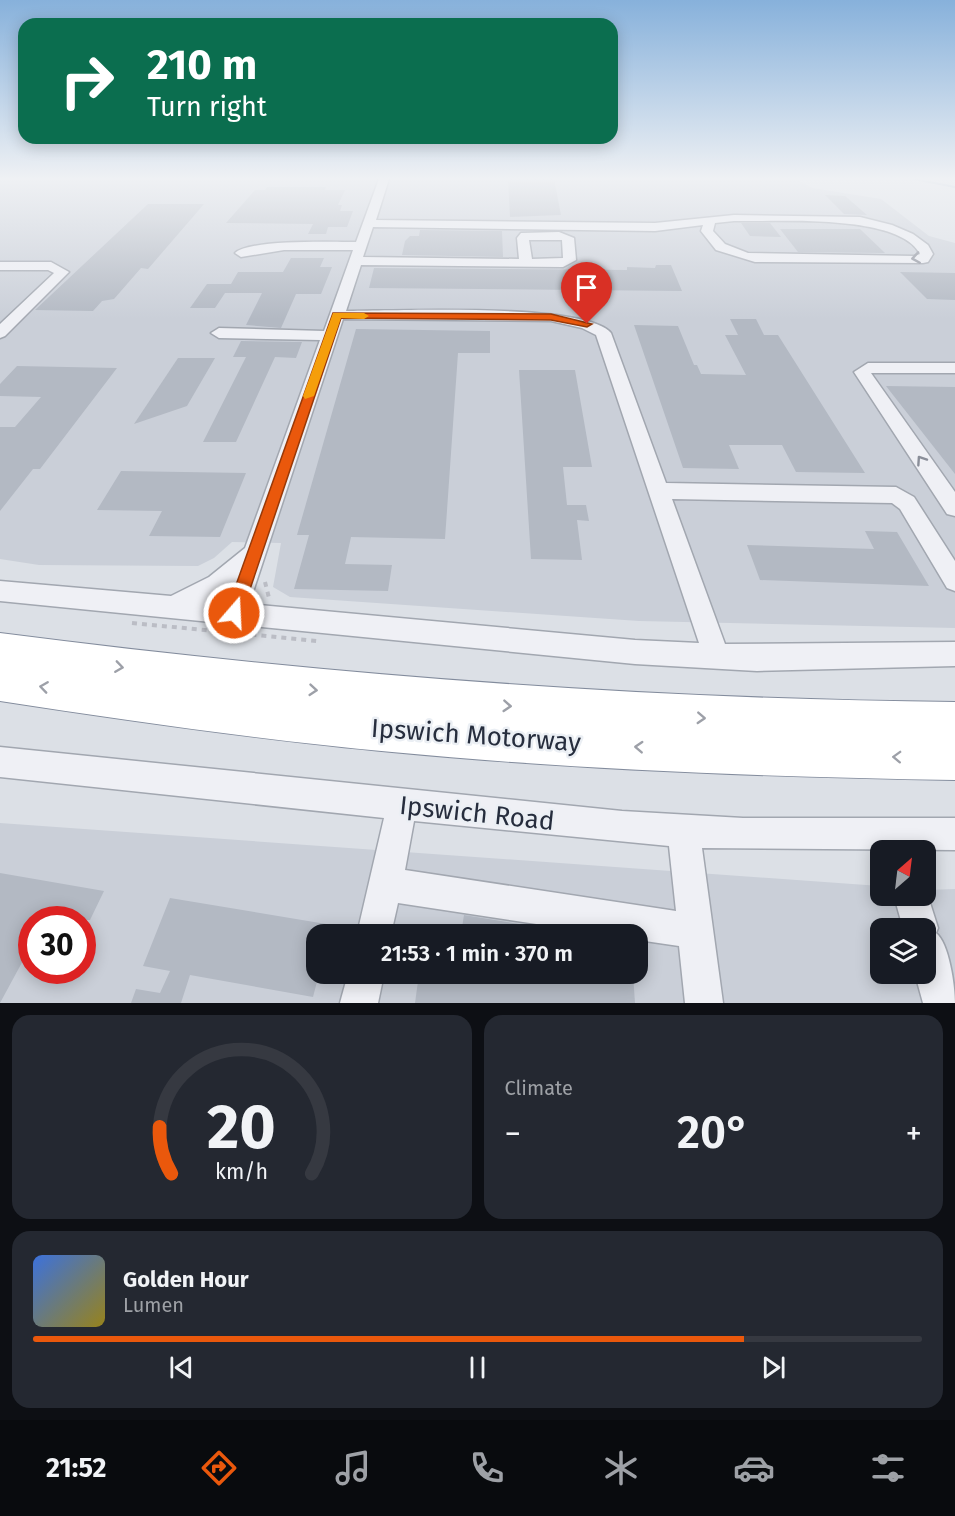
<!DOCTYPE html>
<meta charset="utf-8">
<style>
body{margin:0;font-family:"Fira Sans",sans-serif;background:#242831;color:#f1f3f6;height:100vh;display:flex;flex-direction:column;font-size:22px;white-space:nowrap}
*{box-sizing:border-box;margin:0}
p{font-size:20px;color:#9ea1a6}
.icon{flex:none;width:33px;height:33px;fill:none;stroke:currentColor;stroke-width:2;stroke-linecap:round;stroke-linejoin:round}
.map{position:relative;height:1003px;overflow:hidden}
.sheet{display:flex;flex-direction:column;gap:12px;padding:12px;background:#0d0f14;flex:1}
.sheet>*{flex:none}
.top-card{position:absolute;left:18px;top:18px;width:600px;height:126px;border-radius:18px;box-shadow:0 3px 15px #0003;background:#0b6e4f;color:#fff;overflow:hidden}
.needle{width:39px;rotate:28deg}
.buttons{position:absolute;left:870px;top:840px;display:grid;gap:12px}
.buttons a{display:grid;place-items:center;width:66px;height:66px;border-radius:12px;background:#171b24;box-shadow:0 3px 15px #0003;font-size:30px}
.speed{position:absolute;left:18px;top:906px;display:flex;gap:12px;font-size:30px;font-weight:700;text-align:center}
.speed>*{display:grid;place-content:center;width:78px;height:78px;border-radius:50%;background:#171b24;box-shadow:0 3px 15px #0003;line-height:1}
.speed .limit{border:9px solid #d22;background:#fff;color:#111}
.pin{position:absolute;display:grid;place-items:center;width:51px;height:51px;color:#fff;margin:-62px -26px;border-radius:50% 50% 50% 0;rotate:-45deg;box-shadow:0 0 6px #0007}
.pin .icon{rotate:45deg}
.me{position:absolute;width:66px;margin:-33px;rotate:19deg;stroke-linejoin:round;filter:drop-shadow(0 0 4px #0008)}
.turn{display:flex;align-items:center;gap:21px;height:126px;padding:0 30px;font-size:27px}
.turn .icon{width:78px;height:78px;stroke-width:2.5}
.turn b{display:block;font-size:42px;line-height:51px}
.big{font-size:45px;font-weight:600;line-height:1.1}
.sheet .tile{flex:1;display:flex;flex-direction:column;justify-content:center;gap:9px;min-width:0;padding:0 21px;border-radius:18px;background:#242831}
.sheet .dial{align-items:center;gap:0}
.dial svg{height:156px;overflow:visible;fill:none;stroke:#363941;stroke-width:7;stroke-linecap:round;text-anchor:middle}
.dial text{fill:#f1f3f6;stroke:none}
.song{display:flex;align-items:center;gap:18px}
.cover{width:72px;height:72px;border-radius:9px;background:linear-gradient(135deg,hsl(220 70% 55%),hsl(50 70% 35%))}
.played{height:6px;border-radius:3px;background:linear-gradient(90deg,#ea580c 80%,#363941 80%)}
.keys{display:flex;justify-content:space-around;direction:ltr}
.heat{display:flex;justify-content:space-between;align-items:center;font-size:33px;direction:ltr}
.sheet .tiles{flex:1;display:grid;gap:12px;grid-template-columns:1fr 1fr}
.tile:last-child{grid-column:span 2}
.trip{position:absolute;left:306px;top:924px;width:342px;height:60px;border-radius:18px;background:#171b24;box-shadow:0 3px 15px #0003;font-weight:600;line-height:60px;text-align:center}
.dock{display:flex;height:96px;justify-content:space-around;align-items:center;background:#090b0e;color:#9ea1a6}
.dock .icon{width:42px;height:42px}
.dock .selected{color:#ea580c}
.dock b{font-size:27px;color:#f1f3f6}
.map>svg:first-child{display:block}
.built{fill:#cacfd8;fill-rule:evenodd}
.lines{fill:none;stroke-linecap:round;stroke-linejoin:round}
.stream{stroke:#96acc7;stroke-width:2}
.building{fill:#b3b9c3}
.minor-casing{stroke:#a2a7b0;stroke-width:3}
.highway-casing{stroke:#838c9d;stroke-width:2}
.path{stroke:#bbbdc5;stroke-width:4;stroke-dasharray:5 5;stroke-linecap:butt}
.minor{fill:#eff0f5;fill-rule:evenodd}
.highway{fill:#fff;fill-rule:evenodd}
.oneway{stroke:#8a8e99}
.oneway2{stroke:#9da0a8}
.route{fill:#ea580c;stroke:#983908;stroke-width:1.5}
.slow{fill:#f59e0b}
.labels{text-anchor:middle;stroke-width:5;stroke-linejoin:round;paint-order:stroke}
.near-street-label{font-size:26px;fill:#262d3d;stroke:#ebeff4}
</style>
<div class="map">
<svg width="955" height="1003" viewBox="0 0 955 1003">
<rect width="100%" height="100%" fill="#dce0e6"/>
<g class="built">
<polygon points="0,179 796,179 812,188 881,199 929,236 955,243 955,628 639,621 290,597 273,587 281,543 232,542 214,558 198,566 39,565 0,559"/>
<path d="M0,823L880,886V896H926V890L955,889V1003H0ZM32,920H82V970H32ZM880,928H926V974H880ZM316,934H638V974H316Z"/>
</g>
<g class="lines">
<polyline class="stream" points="914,179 955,187"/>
</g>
<g class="building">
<polygon points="508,179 554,179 561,215 510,217"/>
<polygon points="267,187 326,187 325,190 345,190 338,205 342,205 340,211 353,211 347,227 328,227 326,234 308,234 313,224 226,223 255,190 265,190"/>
<polygon points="825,195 845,196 867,215 844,214"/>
<polygon points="148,204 204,204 148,269 141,268 114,299 102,301 93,311 35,310"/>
<polygon points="741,223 770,223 781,237 750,236"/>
<polygon points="780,229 860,229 885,253 798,252"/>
<polygon points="420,230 502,231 503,257 402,255 405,241 410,236 419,236"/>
<polygon points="291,258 324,258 320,267 332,267 321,294 296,294 281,328 246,325 262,293 225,293 215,308 190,308 207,284 231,284 238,272 283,272"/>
<polygon points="656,265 671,265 682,291 369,288 374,268 627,270 627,267 655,268"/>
<polygon points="900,272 955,273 955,300 927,299"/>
<polygon points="730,319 756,319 764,335 778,335 865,473 796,472 782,445 729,445 739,469 683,468 634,325 678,326 694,365 697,365 701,374 746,375 725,335 738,335"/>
<polygon points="356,329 490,331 490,353 458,353 445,539 351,537 345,564 392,565 388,591 294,589 309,535 297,535"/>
<polygon points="241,341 302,342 296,358 275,357 236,442 203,442 246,357 233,357"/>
<polygon points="178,358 215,358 187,406 134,424"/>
<polygon points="17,366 117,368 40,469 33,469 0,511 0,427 15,427 41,397 0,396 0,384"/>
<polygon points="519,370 575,370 592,467 563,467 567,505 586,505 589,521 577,520 582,560 531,559"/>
<polygon points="886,386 955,387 955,474"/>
<polygon points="121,471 246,473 220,537 149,536 162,511 97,510"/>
<polygon points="865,531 897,532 929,586 760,580 747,545 874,549"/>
<polygon points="0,873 104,891 90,920 32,920 32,944 0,1003"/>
<polygon points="170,898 350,928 349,934 316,934 316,974 319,974 313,997 190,975 181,1003 131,1003 136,989 160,993 170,971 143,966"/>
<polygon points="464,915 543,928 543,934 461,934"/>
<polygon points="419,974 633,974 635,1003 415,1003"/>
</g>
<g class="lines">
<defs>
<g id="minor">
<path d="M379,179H389L376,220L655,223L734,215L860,217L892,225L913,234L928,245L933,254L928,262L923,263L755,262L716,250L701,231L703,225L655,231L373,227L363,257L519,259L517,238L521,233L559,232L574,238L576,260L563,267L361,265L346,311C392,311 586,302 611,333L666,483L896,487L914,497L955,561V591L947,588L900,509L892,503L672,499L725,644L955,642V666L757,671L635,664L0,601V581L171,596L209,577L245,548L320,340L219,338L211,333L219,328L324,331L353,250H284L241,257L235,253C250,239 332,242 356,242ZM734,221C775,222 899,213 920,254L914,256L748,253L725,244L713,231L715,223ZM529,240H562L563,258L532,259ZM343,319L551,321L582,328L596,335L699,643L635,640L249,604ZM231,586L226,602L209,600Z"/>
<polygon points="0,262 51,262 69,272 5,336 0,338 0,324 54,273 48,270 0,270"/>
<polygon points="868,363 955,363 955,373 871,373 955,492 955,516 947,514 854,372"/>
<path d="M0,747L622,811L743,818H955V850L702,848L723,1003H685L679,946L638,940V934H603L398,903L391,934H357L384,818L0,777ZM414,821L669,846L676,911L405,870Z"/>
<path d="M926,890L938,928L936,933C949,943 955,986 955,1003H923L915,974H926V928H903L894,896H926Z"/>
<polygon points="348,974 384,974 378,1003 340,1003"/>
</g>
<path id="highway" d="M0,633C318,674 635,699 955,702V780C767,777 579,770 392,752C261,740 130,721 0,701Z"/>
</defs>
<use href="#minor" class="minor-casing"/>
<use href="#highway" class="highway-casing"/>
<g class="path">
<polyline points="265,582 269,598"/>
<polyline points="132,623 317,641"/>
</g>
<use href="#minor" class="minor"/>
<use href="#highway" class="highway"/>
</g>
<defs><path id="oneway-chevron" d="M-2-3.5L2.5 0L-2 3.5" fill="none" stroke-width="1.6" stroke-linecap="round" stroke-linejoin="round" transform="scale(1.5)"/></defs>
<g class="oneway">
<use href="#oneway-chevron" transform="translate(916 258) rotate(171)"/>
<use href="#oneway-chevron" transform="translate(921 460) rotate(-124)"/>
</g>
<g class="oneway2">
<use href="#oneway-chevron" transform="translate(119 667) rotate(8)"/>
<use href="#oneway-chevron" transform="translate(44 687) rotate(-172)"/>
<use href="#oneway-chevron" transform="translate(313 690) rotate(5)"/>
<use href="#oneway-chevron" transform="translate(507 706) rotate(4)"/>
<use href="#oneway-chevron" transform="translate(701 718) rotate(3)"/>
<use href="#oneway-chevron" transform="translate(639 747) rotate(-177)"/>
<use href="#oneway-chevron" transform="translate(897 757) rotate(-178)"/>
</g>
<linearGradient id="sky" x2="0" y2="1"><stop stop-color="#87b1db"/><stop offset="0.56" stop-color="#eff1f4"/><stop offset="1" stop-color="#eff1f4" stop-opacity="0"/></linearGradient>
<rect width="955" height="319" fill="url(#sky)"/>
<polygon class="route" points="333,313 551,314 592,324 587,327 551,320 341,318 242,613 240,618 234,620 229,618 226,613"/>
<polygon class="slow" points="333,313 364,313 369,316 364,319 341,318 314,396 305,399 303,396"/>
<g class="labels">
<g class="near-street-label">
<text transform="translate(476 735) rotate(4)" y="9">Ipswich Motorway</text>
<text transform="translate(477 813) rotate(6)" y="9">Ipswich Road</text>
</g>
</g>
</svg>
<div class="buttons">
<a><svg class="needle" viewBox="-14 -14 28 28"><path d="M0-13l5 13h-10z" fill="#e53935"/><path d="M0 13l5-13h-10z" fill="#9ea1a6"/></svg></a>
<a><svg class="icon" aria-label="layers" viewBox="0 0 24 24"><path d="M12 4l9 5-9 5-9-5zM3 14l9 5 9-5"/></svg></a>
</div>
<div class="speed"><div class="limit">30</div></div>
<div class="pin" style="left:587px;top:324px;background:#d93025"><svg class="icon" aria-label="arrive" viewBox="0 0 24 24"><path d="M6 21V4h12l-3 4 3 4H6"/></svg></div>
<svg class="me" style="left:234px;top:613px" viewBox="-20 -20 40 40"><circle r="17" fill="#ea580c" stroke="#fff" stroke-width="3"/><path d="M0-11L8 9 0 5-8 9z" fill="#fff"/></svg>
<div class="trip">21:53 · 1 min · 370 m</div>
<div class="top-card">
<div class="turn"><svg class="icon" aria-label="right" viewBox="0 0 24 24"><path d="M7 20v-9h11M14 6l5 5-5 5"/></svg><div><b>210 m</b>Turn right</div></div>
</div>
</div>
<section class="sheet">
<div class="tiles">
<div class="tile dial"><svg viewBox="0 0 100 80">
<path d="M14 69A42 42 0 1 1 86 69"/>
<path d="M14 69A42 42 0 0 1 8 45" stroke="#ea580c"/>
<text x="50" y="56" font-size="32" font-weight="700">20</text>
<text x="50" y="72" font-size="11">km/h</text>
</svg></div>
<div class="tile"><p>Climate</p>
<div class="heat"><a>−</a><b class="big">20°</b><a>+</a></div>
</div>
<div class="tile">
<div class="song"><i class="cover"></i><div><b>Golden Hour</b><p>Lumen</p></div></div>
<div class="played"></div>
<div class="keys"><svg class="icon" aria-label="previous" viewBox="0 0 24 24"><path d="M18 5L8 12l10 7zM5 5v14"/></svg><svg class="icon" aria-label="pause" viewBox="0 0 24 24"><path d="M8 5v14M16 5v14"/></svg><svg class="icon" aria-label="next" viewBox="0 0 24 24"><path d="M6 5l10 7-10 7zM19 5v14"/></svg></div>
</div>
</div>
</section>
<nav class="dock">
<b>21:52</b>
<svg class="icon selected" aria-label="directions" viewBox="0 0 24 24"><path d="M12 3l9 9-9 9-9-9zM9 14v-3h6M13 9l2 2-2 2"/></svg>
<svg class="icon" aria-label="music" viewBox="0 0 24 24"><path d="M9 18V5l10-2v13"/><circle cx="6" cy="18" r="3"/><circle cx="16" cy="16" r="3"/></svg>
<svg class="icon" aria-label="phone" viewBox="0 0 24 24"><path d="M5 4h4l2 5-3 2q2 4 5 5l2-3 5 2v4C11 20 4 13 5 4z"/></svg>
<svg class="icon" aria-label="climate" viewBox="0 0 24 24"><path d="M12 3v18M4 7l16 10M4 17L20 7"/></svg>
<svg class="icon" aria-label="car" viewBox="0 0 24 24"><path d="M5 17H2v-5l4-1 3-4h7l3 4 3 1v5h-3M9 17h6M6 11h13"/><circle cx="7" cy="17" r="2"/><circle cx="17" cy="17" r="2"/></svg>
<svg class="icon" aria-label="filters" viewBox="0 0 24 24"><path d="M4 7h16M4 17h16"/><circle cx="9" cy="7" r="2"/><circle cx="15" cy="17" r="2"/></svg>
</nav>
